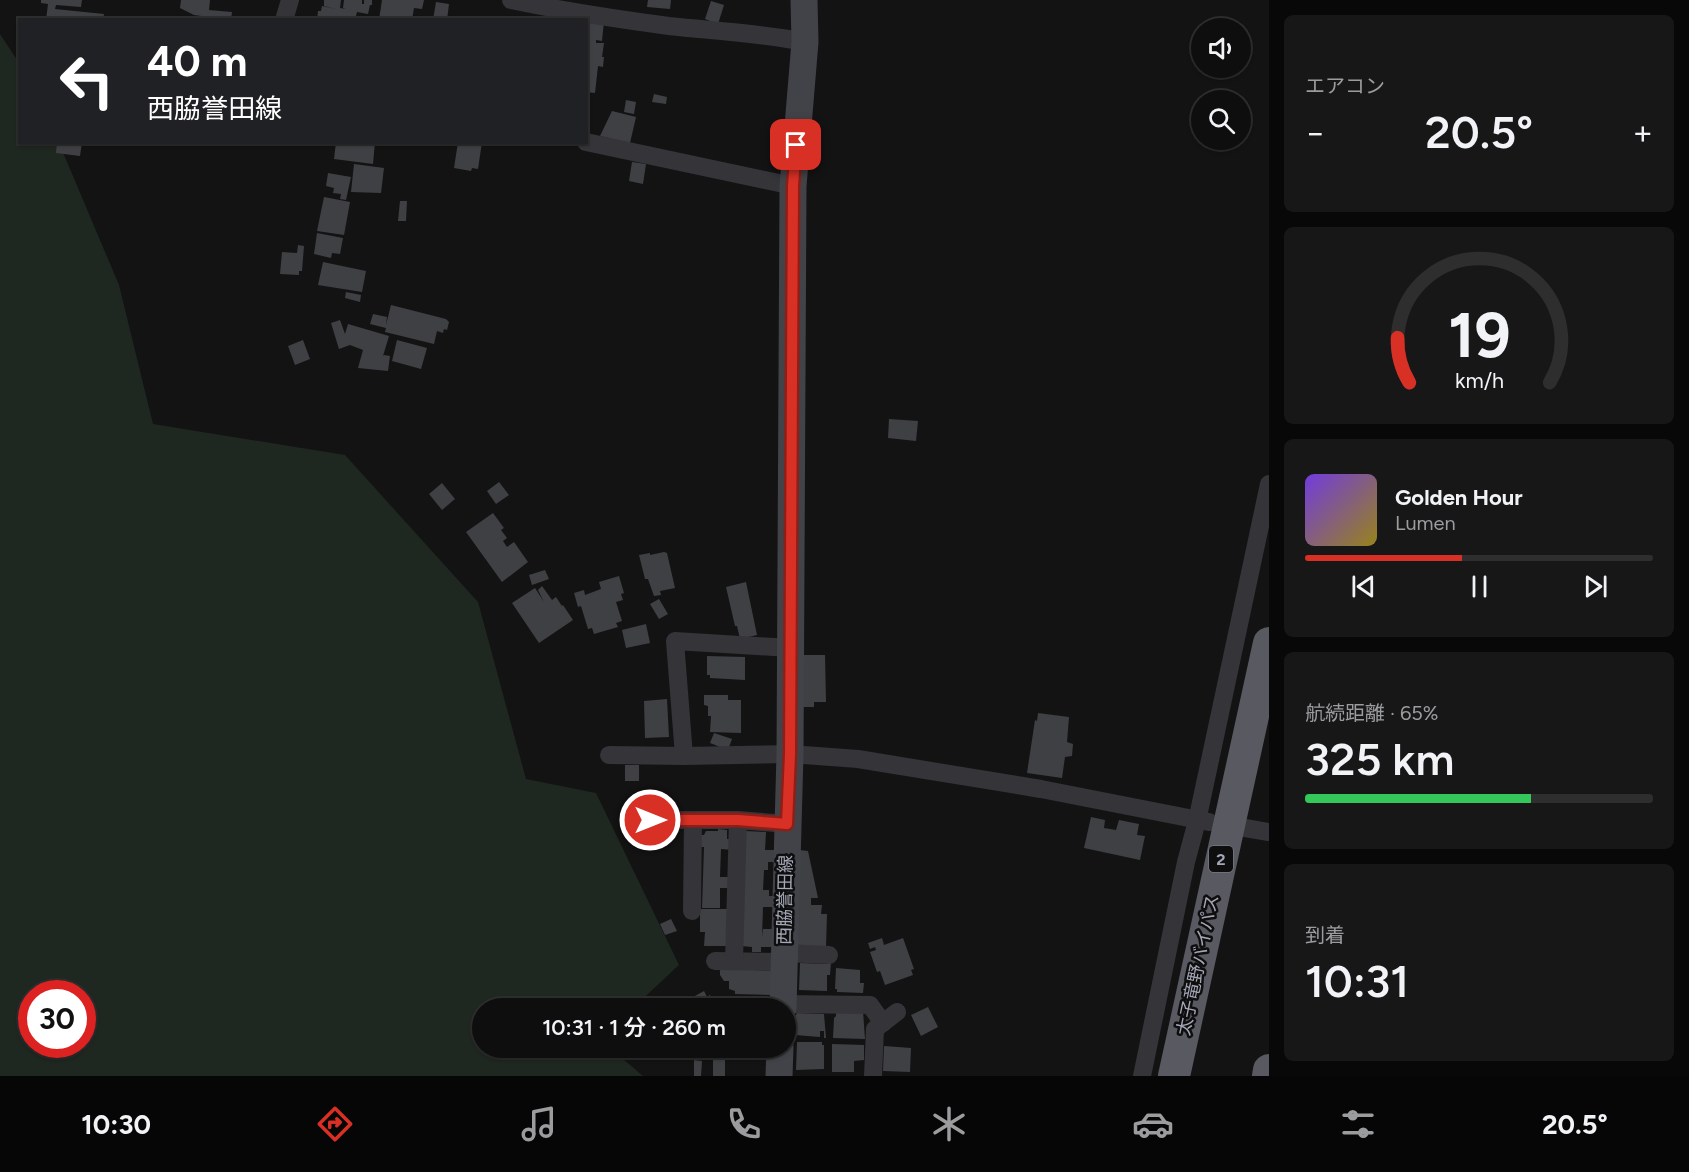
<!DOCTYPE html>
<html lang="ja">
<meta charset="utf-8">
<style>
body{margin:0;font-family:Figtree,"Noto Sans JP",sans-serif;background:#171718;color:#f1f3f6;height:100vh;display:flex;flex-direction:column;font-size:22px;white-space:nowrap}
*{box-sizing:border-box;margin:0}
p{font-size:20px;color:#9b9c9e}
.icon{flex:none;width:33px;height:33px;fill:none;stroke:currentColor;stroke-width:2;stroke-linecap:round;stroke-linejoin:round}
.map{position:relative;flex:1;overflow:hidden}
.panel{display:flex;flex-direction:column;gap:15px;padding:15px;background:#080808;width:420px}
.panel>*{flex:none}
.hud{position:absolute;left:18px;top:18px;width:570px;height:126px;border-radius:0px;box-shadow:0 2px 4px #0004,0 0 0 2px #2e2e2f;background:#202124;color:#fff;overflow:hidden}
.fabs{position:absolute;left:1191px;top:18px;display:grid;gap:12px}
.fabs a{display:grid;place-items:center;width:60px;height:60px;border-radius:50%;background:#0e0e0f;box-shadow:0 2px 4px #0004,0 0 0 2px #2e2e2f;font-size:30px}
.speed{position:absolute;left:18px;top:980px;display:flex;gap:12px;font-size:30px;font-weight:700;text-align:center}
.speed>*{display:grid;place-content:center;width:78px;height:78px;border-radius:50%;background:#0e0e0f;box-shadow:0 2px 4px #0004,0 0 0 2px #2e2e2f;line-height:1}
.speed .limit{border:9px solid #d22;background:#fff;color:#111}
.pin{position:absolute;display:grid;place-items:center;width:51px;height:51px;color:#fff;margin:-26px;border-radius:12px;box-shadow:0 3px 9px #0006}
.me{position:absolute;width:66px;margin:-33px;rotate:90deg;stroke-linejoin:round;filter:drop-shadow(0 0 4px #0008)}
.turn{display:flex;align-items:center;gap:21px;height:126px;padding:0 30px;font-size:27px}
.turn .icon{width:78px;height:78px;stroke-width:2.5}
.turn b{display:block;font-size:42px;line-height:51px}
.big{font-size:45px;font-weight:600;line-height:1.1}
.panel .widget{flex:1;display:flex;flex-direction:column;justify-content:center;gap:9px;min-width:0;padding:0 21px;border-radius:9px;background:#171718}
.panel .dial{align-items:center;gap:0}
.dial svg{height:156px;overflow:visible;fill:none;stroke:#2e2e2f;stroke-width:7;stroke-linecap:round;text-anchor:middle}
.dial text{fill:#f1f3f6;stroke:none}
.song{display:flex;align-items:center;gap:18px}
.cover{width:72px;height:72px;border-radius:9px;background:linear-gradient(135deg,hsl(260 70% 55%),hsl(50 70% 35%))}
.played{height:6px;border-radius:3px;background:linear-gradient(90deg,#d93025 45%,#2e2e2f 45%)}
.keys{display:flex;justify-content:space-around;direction:ltr}
.heat{display:flex;justify-content:space-between;align-items:center;font-size:33px;direction:ltr}
.charge{height:9px;border-radius:4px;background:linear-gradient(90deg,#34c759 65%,#2e2e2f 0)}
.trip{position:absolute;left:472px;top:998px;width:324px;height:60px;border-radius:30px;background:#0e0e0f;box-shadow:0 2px 4px #0004,0 0 0 2px #2e2e2f;font-weight:600;line-height:60px;text-align:center}
.tab-bar{display:flex;height:96px;justify-content:space-around;align-items:center;background:#060606;color:#9b9c9e}
.tab-bar .icon{width:42px;height:42px}
.tab-bar .on{color:#d93025}
.tab-bar b{font-size:27px;color:#f1f3f6}
main{display:flex;flex:1;min-height:0}
.map>svg:first-child{display:block}
.green{fill:#1f2721;fill-rule:evenodd}
.building{fill:#3f4044}
.lines{fill:none;stroke-linecap:round;stroke-linejoin:round}
.minor{stroke:#343439;stroke-width:18}
.secondary{stroke:#424349;stroke-width:27}
.trunk{stroke:#585961;stroke-width:32}
.route-casing{stroke:#8d1f18;stroke-width:15}
.route{stroke:#d93025;stroke-width:10}
.labels{text-anchor:middle;stroke-width:5;stroke-linejoin:round;paint-order:stroke}
.shield{fill:#0e0e0f;stroke:#777983;stroke-width:1.5}
.shield-label{font-size:16px;font-weight:bold;fill:#a4a7b5}
.street-label{font-size:18px;fill:#a4a7b5;stroke:#0e0e0f}
</style>
<main>
<div class="map">
<svg width="1269" height="1076" viewBox="0 0 1269 1076">
<rect width="100%" height="100%" fill="#131314"/>
<path class="green" d="M0,34L19,63L20,142L59,143L119,285L153,424L345,455L478,602L526,779L596,793L679,965L633,1008H483V1047H609L643,1076H0ZM32,993H82V1044H32Z"/>
<g class="building">
<polygon points="41,0 82,0 81,7 56,5 55,9 104,14 103,20 46,20 48,4 41,3"/>
<polygon points="181,0 210,0 209,10 232,12 231,20 194,15 180,8"/>
<polygon points="324,0 341,0 340,8 346,9 343,8 344,0 362,0 362,4 364,4 364,0 372,0 372,5 370,5 368,14 357,12 355,20 317,20 318,11 321,11 322,6 336,9 324,6"/>
<polygon points="382,0 424,0 422,9 414,8 412,20 379,20"/>
<polygon points="648,0 671,0 670,9 647,7"/>
<polygon points="711,1 724,5 718,24 705,19"/>
<polygon points="436,2 449,4 447,20 433,20"/>
<polygon points="586,19 604,21 602,41 596,40 596,43 604,43 602,57 604,57 603,67 598,66 595,93 586,92"/>
<polygon points="654,94 667,97 666,104 652,102"/>
<polygon points="626,100 636,102 634,114 624,112"/>
<polygon points="612,111 636,117 630,143 600,136"/>
<polygon points="57,142 82,142 80,156 56,153"/>
<polygon points="336,142 375,142 373,164 334,159"/>
<polygon points="458,142 482,142 478,169 472,168 471,171 454,168"/>
<polygon points="632,162 646,164 643,184 629,181"/>
<polygon points="354,164 384,168 381,193 351,192"/>
<polygon points="328,173 351,177 346,200 340,199 341,194 333,193 334,188 326,186"/>
<polygon points="324,197 350,202 344,235 317,231"/>
<polygon points="400,201 407,201 406,221 398,221"/>
<polygon points="317,233 343,238 340,254 332,253 331,258 314,254"/>
<polygon points="298,245 304,246 302,271 299,271 299,275 280,274 282,252 297,253"/>
<polygon points="323,262 366,271 362,292 318,285"/>
<polygon points="346,292 361,295 360,302 345,298"/>
<polygon points="391,305 446,319 449,322 447,330 444,329 443,333 437,331 434,344 385,332 386,328 370,324 373,314 387,317 386,325"/>
<polygon points="340,320 345,334 348,324 389,336 383,356 384,355 390,356 388,371 358,368 363,350 350,345 339,349 331,323"/>
<polygon points="303,340 310,359 295,365 288,346"/>
<polygon points="397,340 427,348 421,369 392,361"/>
<polygon points="889,419 918,421 916,441 888,438"/>
<polygon points="499,482 509,495 496,504 487,491"/>
<polygon points="442,483 455,499 442,510 429,494"/>
<polygon points="493,513 504,528 501,530 507,538 503,541 507,547 514,542 528,562 502,582 466,532"/>
<polygon points="664,552 667,553 675,588 660,591 661,595 654,596 648,579 645,579 639,555 650,553 650,555"/>
<polygon points="545,570 549,579 532,585 529,575"/>
<polygon points="619,576 624,593 621,594 623,600 616,602 622,621 616,623 618,627 594,634 592,628 588,629 581,606 578,607 574,593 584,590 585,595 601,589 599,582"/>
<polygon points="746,582 757,635 740,639 737,626 735,626 726,587"/>
<polygon points="542,586 552,600 556,597 562,606 563,605 573,620 539,643 512,603 535,588 544,602 538,590"/>
<polygon points="659,599 668,614 659,619 650,604"/>
<polygon points="646,624 650,643 626,648 622,630"/>
<polygon points="801,655 825,655 826,702 814,702 814,707 801,707"/>
<polygon points="707,656 745,657 745,680 710,678 710,675 707,675"/>
<polygon points="704,695 728,695 728,700 741,700 741,733 710,732 711,716 708,716 708,706 704,705"/>
<polygon points="667,699 669,737 645,738 644,701"/>
<polygon points="1038,713 1069,717 1067,742 1073,744 1072,756 1065,757 1062,778 1027,773 1035,720 1037,721"/>
<polygon points="714,733 732,739 728,750 710,743"/>
<rect x="625" y="765" width="14" height="16"/>
<polygon points="1091,817 1105,820 1104,828 1116,830 1119,820 1139,824 1137,835 1145,836 1140,860 1084,848"/>
<polygon points="718,829 727,830 727,839 734,839 733,850 721,849 720,877 731,877 731,888 720,888 720,908 702,908 704,847 701,847 701,835 704,835 706,831 718,831"/>
<polygon points="746,831 766,832 765,850 775,850 775,862 768,862 768,870 764,870 763,890 769,890 769,896 775,896 775,907 763,907 762,937 763,929 774,929 774,947 761,947 761,952 752,952 752,947 741,946"/>
<polygon points="799,850 808,851 818,898 811,898 811,905 822,905 821,914 827,914 826,947 797,946"/>
<polygon points="700,909 727,909 727,946 704,946 705,932 700,932"/>
<polygon points="671,919 677,931 665,935 660,924"/>
<polygon points="882,938 884,945 903,938 914,969 911,970 913,975 885,985 880,971 877,972 870,952 876,950 875,947 870,949 868,943"/>
<polygon points="831,962 830,975 827,975 827,991 799,990 800,963 827,964"/>
<polygon points="720,968 773,971 772,995 735,994 735,991 729,989 729,981 724,981 720,975"/>
<polygon points="836,968 860,970 860,983 864,983 863,993 837,992 837,989 835,989"/>
<polygon points="704,991 707,997 710,995 717,1008 699,1008 693,997"/>
<polygon points="754,997 770,997 770,1008 743,1008 743,999 754,1000"/>
<polygon points="928,1007 938,1027 921,1036 911,1015"/>
<polygon points="836,1011 863,1011 865,1039 833,1038 834,1018 836,1016"/>
<polygon points="797,1013 824,1014 826,1038 824,1038 824,1031 820,1031 820,1037 795,1035 795,1016"/>
<polygon points="797,1042 822,1042 822,1045 824,1045 824,1069 796,1070"/>
<polygon points="832,1044 864,1045 864,1060 854,1061 854,1072 832,1072"/>
<polygon points="884,1046 911,1048 910,1072 883,1071"/>
<polygon points="692,1050 709,1052 708,1060 691,1059"/>
<polygon points="694,1060 702,1061 701,1076 694,1076"/>
<rect x="713" y="1060" width="12" height="16"/>
</g>
<g class="lines">
<g class="minor">
<path d="M511,0C563,11 616,19 669,26C716,31 759,33 805,42"/>
<polyline points="284,20 290,0"/>
<polyline points="586,142 793,186"/>
<polyline points="609,755 684,756 790,754 858,759 1041,789 1209,822"/>
<polyline points="684,756 675,641 790,648"/>
<polyline points="650,820 738,820 787,824"/>
<polyline points="1245,828 1269,832"/>
<polyline points="692,911 693,820"/>
<polyline points="784,953 829,955"/>
<polyline points="715,961 784,962"/>
<polyline points="734,961 738,820"/>
<polyline points="783,1004 870,1005 883,1023"/>
<polyline points="873,1076 875,1029 897,1012"/>
<polyline points="1142,1076 1186,862 1197,821 1269,484"/>
</g>
<g class="secondary">
<polyline points="783,1008 790,754 793,186 805,42 804,0"/>
<polyline points="779,1076 780,1047"/>
</g>
<g class="trunk">
<polyline points="1174,1076 1269,643"/>
<polyline points="1268,1076 1269,1070"/>
</g>
</g>
<g class="lines">
<defs>
<polyline id="route" points="650,820 738,820 787,824 790,754 793,186 796,145"/>
</defs>
<use href="#route" class="route-casing"/>
<use href="#route" class="route"/>
</g>
<g class="labels">
<rect class="shield" x="1209" y="846" width="24" height="26" rx="4.5"/>
<g class="shield-label">
<text x="1221" y="865">2</text>
</g>
<g class="street-label">
<text transform="translate(785 900) rotate(-89)" y="6">西脇誉田線</text>
<text transform="translate(1198 965) rotate(-78)" y="6">太子竜野バイパス</text>
</g>
</g>
</svg>
<div class="fabs">
<a><svg class="icon" aria-label="sound" viewBox="0 0 24 24"><path d="M4 9h4l5-4v14l-5-4H4zM17 9q2 3 0 6"/></svg></a>
<a><svg class="icon" aria-label="search" viewBox="0 0 24 24"><circle cx="10" cy="10" r="6"/><path d="M15 15l6 6"/></svg></a>
</div>
<div class="speed"><div class="limit">30</div></div>
<div class="pin" style="left:796px;top:145px;background:#d93025"><svg class="icon" aria-label="arrive" viewBox="0 0 24 24"><path d="M6 21V4h12l-3 4 3 4H6"/></svg></div>
<svg class="me" style="left:650px;top:820px" viewBox="-20 -20 40 40"><circle r="17" fill="#d93025" stroke="#fff" stroke-width="3"/><path d="M0-11L8 9 0 5-8 9z" fill="#fff"/></svg>
<div class="trip">10:31 · 1 分 · 260 m</div>
<div class="hud">
<div class="turn"><svg class="icon" aria-label="left" viewBox="0 0 24 24"><path d="M17 20v-9H6M10 6l-5 5 5 5"/></svg><div><b>40 m</b>西脇誉田線</div></div>
</div>
</div>
<section class="panel">
<div class="widget"><p>エアコン</p>
<div class="heat"><a>−</a><b class="big">20.5°</b><a>+</a></div>
</div>
<div class="widget dial"><svg viewBox="0 0 100 80">
<path d="M14 69A42 42 0 1 1 86 69"/>
<path d="M14 69A42 42 0 0 1 8 46" stroke="#d93025"/>
<text x="50" y="56" font-size="32" font-weight="700">19</text>
<text x="50" y="72" font-size="11">km/h</text>
</svg></div>
<div class="widget">
<div class="song"><i class="cover"></i><div><b>Golden Hour</b><p>Lumen</p></div></div>
<div class="played"></div>
<div class="keys"><svg class="icon" aria-label="previous" viewBox="0 0 24 24"><path d="M18 5L8 12l10 7zM5 5v14"/></svg><svg class="icon" aria-label="pause" viewBox="0 0 24 24"><path d="M8 5v14M16 5v14"/></svg><svg class="icon" aria-label="next" viewBox="0 0 24 24"><path d="M6 5l10 7-10 7zM19 5v14"/></svg></div>
</div>
<div class="widget"><p>航続距離 · 65%</p><b class="big">325 km</b><div class="charge"></div></div>
<div class="widget"><p>到着</p><b class="big">10:31</b></div>
</section>
</main>
<nav class="tab-bar">
<b>10:30</b>
<svg class="icon on" aria-label="directions" viewBox="0 0 24 24"><path d="M12 3l9 9-9 9-9-9zM9 14v-3h6M13 9l2 2-2 2"/></svg>
<svg class="icon" aria-label="music" viewBox="0 0 24 24"><path d="M9 18V5l10-2v13"/><circle cx="6" cy="18" r="3"/><circle cx="16" cy="16" r="3"/></svg>
<svg class="icon" aria-label="phone" viewBox="0 0 24 24"><path d="M5 4h4l2 5-3 2q2 4 5 5l2-3 5 2v4C11 20 4 13 5 4z"/></svg>
<svg class="icon" aria-label="climate" viewBox="0 0 24 24"><path d="M12 3v18M4 7l16 10M4 17L20 7"/></svg>
<svg class="icon" aria-label="car" viewBox="0 0 24 24"><path d="M5 17H2v-5l4-1 3-4h7l3 4 3 1v5h-3M9 17h6M6 11h13"/><circle cx="7" cy="17" r="2"/><circle cx="17" cy="17" r="2"/></svg>
<svg class="icon" aria-label="filters" viewBox="0 0 24 24"><path d="M4 7h16M4 17h16"/><circle cx="9" cy="7" r="2"/><circle cx="15" cy="17" r="2"/></svg>
<b>20.5°</b>
</nav>
